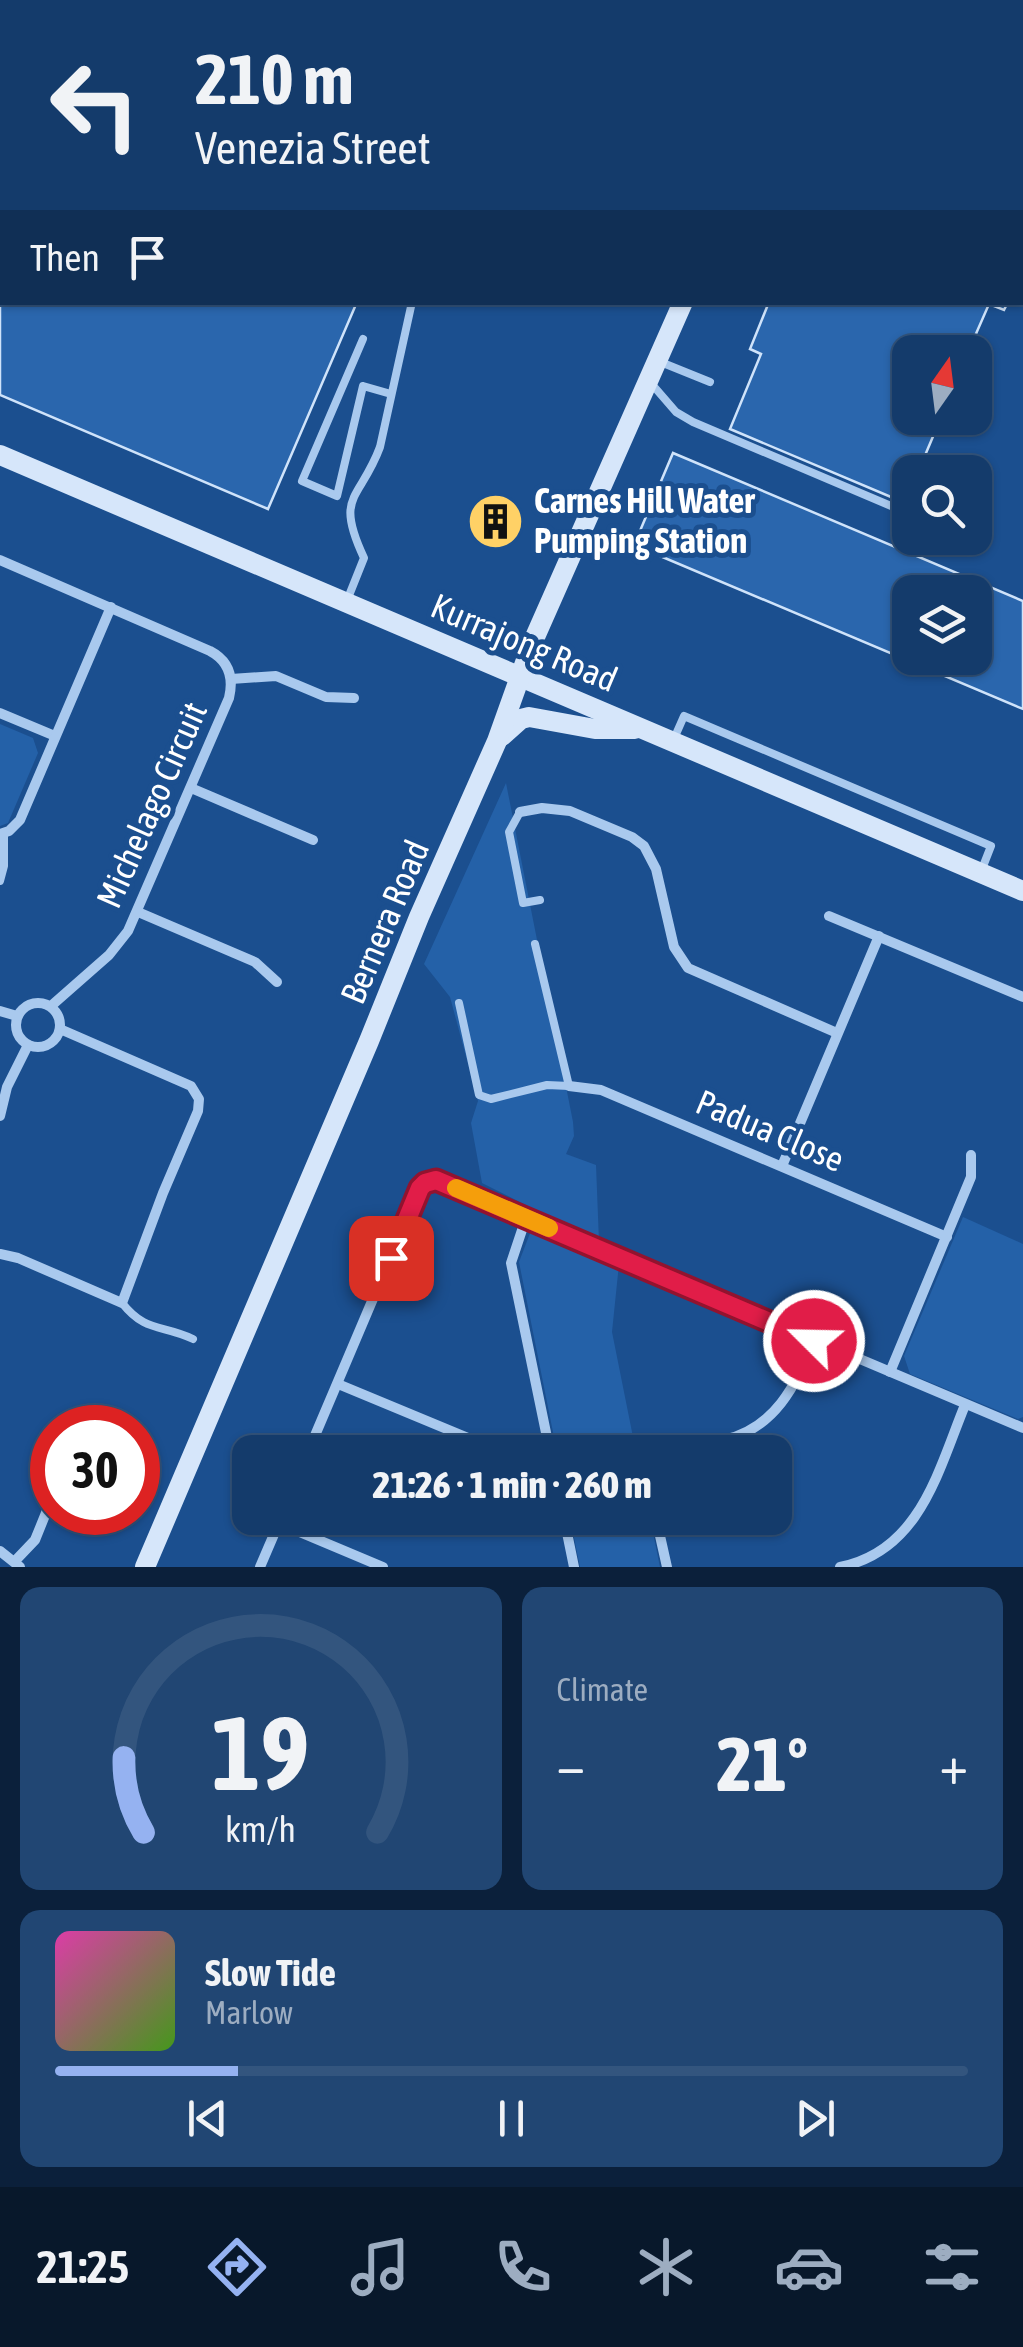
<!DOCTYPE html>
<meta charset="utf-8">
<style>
body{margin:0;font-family:"Asap Condensed",sans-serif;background:#214673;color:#f1f3f6;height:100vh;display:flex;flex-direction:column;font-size:38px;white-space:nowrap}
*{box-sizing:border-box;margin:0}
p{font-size:32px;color:#9dadc1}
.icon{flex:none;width:55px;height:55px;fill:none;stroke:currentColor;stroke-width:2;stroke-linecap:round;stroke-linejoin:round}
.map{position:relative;height:1567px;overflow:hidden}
.panel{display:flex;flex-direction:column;gap:20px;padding:20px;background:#0b203b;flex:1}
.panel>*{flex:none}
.hud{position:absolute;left:0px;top:0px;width:1025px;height:305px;box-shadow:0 2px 8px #0004,0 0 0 2px #33557e;background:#143b6b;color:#f1f3f6;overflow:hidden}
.needle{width:65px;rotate:14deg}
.fabs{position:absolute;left:892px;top:335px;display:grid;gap:20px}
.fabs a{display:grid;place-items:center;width:100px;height:100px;border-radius:20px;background:#143b6b;box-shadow:0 2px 8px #0004,0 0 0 2px #33557e;font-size:50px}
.speed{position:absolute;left:30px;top:1405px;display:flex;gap:20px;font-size:50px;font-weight:700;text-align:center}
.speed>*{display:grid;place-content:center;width:130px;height:130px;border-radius:50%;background:#143b6b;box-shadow:0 2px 8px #0004,0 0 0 2px #33557e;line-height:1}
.speed .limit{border:15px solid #d22;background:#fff;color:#111}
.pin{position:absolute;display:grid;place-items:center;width:85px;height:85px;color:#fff;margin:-42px;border-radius:20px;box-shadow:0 5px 15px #0006}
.me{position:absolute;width:110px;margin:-55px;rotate:293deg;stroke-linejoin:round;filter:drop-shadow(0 0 8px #0008)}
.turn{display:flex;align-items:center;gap:35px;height:210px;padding:0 30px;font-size:45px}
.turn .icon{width:130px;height:130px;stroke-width:2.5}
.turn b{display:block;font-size:70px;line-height:85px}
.then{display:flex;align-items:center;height:95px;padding:0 30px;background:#0003;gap:20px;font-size:38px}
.big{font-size:75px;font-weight:800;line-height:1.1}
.panel .card{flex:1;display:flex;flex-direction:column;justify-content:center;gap:15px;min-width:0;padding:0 35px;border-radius:20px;background:#214673}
.panel .dial{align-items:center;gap:0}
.dial svg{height:260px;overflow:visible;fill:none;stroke:#33557e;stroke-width:7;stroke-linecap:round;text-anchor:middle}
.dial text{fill:#f1f3f6;stroke:none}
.song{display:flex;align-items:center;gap:30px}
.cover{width:120px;height:120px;border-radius:15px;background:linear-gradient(135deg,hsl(320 70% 55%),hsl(100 70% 35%))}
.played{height:10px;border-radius:5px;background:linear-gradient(90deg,#95b2f1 20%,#33557e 20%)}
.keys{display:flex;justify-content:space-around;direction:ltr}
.heat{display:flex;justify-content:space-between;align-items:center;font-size:55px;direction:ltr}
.panel .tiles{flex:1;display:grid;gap:20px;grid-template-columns:1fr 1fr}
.card:last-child{grid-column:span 2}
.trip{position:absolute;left:232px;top:1435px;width:560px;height:100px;border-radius:20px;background:#143b6b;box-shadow:0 2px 8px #0004,0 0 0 2px #33557e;font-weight:800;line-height:100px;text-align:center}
.dock{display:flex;height:160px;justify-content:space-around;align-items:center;background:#08182b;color:#9dadc1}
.dock .icon{width:70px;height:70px}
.dock .active{color:#95b2f1}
.dock b{font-size:45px;color:#f1f3f6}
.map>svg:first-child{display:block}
.green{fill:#2461a8}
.building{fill:#2a66ad;stroke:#cfe3fa;stroke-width:2.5;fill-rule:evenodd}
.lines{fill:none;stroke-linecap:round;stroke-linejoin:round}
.lane{stroke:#a9c9ee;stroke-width:8}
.street{stroke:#a9c9ee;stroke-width:10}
.secondary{stroke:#d6e6fa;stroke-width:20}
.route-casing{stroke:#92132f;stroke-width:25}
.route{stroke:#e11d48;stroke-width:18}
.slow{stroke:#f59e0b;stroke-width:18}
.labels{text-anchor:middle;stroke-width:10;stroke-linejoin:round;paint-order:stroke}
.poi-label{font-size:35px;font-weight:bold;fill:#fff;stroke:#1b4f8f;text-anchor:start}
.street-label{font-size:35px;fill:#fff;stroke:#1b4f8f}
</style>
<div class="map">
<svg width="1023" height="1567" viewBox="0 0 1023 1567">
<rect width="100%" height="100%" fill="#1b4f8f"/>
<g class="green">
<polygon points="0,724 33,738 38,753 8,823 0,826"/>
<polygon points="506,783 573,1122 574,1136 566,1154 596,1165 599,1242 482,1183 471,1123 478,1101 450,997 424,964"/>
<polygon points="963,1217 1023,1244 1023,1417 1018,1419 910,1374 904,1356"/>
<polygon points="532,1228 619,1264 612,1332 636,1452 557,1452 519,1262"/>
<polygon points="570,1518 650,1518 660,1567 580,1567"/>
</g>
<g class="building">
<polygon points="69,0 401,0 400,2"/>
<polygon points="574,0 759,0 573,2"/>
<polygon points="0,135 2,302 357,302 268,509 0,395"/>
<polygon points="769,302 1008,302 1004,310 989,304 968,352 910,352 910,418 951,418 949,424 940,420 918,472 910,472 910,505 730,429 761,354 750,349"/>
<path d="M673,453L1023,601V709L634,545ZM910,592H975V658H910Z"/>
<polygon points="482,504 515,518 507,537 474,523"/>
</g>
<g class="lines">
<g class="lane">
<polyline points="933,0 936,0"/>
<polyline points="466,2 466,0"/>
<polyline points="872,2 873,0"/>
<polyline points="979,2 980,0"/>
<polyline points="0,56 2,57"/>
<polyline points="1022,226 1023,226"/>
<polyline points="1022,236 1023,237"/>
<polyline points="363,339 302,481 337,496 363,386 391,394"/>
<polyline points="658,361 710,382"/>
<polyline points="650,382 676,412 693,422 910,514"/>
<path d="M348,598L364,558C334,494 360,501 380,447L412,302"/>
<polyline points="673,741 684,716 991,846 982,869"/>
<polyline points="520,812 509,832 523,903 540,900"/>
<polyline points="0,881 4,866 4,834"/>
<polyline points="459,1003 479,1095 491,1099 547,1085 569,1086 535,944"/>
<path d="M122,1303C146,1333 161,1324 193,1339"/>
</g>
<g class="street">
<path d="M0,560L210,651C229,661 234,677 229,698L128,931L109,955L51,1006"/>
<polyline points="231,679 276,676 326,697 354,698"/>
<polyline points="0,713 55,736"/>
<polyline points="191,788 313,840"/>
<polyline points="520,812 542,808 570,811 632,837 644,846 656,869 674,947 688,968 837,1033"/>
<polyline points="0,834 9,831 20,820 111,607"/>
<polyline points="138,912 255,962 277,982"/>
<polyline points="829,916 1023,997"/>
<circle cx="38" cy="1025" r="22"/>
<polyline points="0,1011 17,1016"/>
<polyline points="569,1086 601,1090 947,1237"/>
<polyline points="0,1116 7,1087 28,1045"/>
<polyline points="782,1166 879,936"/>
<polyline points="526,1218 511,1263 550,1452"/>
<polyline points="0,1254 18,1258 122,1303 163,1193 198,1111 199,1099 191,1086 60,1029"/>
<polyline points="890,1372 971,1177 971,1155"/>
<polyline points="338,1384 502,1452"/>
<polyline points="83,1428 87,1418"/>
<polyline points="308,1452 420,1188 430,1181 444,1183 1023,1428"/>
<polyline points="525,1452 550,1449"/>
<path d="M655,1452C677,1447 701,1445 724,1440C776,1428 795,1385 815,1341"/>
<polyline points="564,1518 574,1567"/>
<polyline points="656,1518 667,1567"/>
<polyline points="278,1523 383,1567"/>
<polyline points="0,1551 20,1567"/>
<polyline points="15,1561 35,1540 52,1498"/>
<polyline points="260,1567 281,1518"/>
<path d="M840,1567C920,1551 938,1471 965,1405"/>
</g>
<g class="secondary">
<polyline points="811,2 812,0"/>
<polyline points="0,455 1023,891"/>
<polyline points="502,736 521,719 529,717 595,729 635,729"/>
<polyline points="145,1567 369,1041 419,917 497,741 531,646 683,302"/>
</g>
</g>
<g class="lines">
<defs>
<polyline id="route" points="391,1258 420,1188 425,1183 436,1180 814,1341"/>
</defs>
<use href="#route" class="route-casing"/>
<use href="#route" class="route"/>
<polyline class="slow" points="456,1188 549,1228"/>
</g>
<defs>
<symbol id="building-disc" viewBox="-11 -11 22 22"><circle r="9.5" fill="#ffd166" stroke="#1b4f8f"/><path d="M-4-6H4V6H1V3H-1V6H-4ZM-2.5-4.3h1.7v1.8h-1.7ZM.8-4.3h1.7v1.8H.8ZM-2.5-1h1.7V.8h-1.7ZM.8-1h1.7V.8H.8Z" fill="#111"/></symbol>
</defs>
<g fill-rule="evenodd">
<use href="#building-disc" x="464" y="490" width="63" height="63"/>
</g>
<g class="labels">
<g class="poi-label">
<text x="534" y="513">Carnes Hill Water<tspan x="534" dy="40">Pumping Station</tspan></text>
</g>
<g class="street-label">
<text transform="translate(524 643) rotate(23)" y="12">Kurrajong Road</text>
<text transform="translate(152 805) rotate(-66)" y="12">Michelago Circuit</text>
<text transform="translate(385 922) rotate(-67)" y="12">Bernera Road</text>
<text transform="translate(770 1131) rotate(23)" y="12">Padua Close</text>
</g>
</g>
</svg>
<div class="fabs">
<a><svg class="needle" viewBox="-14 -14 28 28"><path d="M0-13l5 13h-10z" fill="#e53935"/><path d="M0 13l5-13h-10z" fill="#9dadc1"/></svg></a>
<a><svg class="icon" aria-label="search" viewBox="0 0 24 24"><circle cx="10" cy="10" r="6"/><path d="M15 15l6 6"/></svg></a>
<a><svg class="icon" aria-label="layers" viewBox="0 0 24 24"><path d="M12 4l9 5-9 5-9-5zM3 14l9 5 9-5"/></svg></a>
</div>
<div class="speed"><div class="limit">30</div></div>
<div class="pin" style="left:391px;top:1258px;background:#d93025"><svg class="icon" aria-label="arrive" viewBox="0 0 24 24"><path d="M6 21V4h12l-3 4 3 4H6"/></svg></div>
<svg class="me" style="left:814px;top:1341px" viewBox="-20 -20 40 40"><circle r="17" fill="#e11d48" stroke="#fff" stroke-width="3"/><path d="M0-11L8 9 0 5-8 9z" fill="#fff"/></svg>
<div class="trip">21:26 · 1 min · 260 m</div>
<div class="hud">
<div class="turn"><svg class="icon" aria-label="left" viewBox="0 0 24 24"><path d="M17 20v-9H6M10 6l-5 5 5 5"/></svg><div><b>210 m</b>Venezia Street</div></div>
<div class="then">Then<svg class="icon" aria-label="arrive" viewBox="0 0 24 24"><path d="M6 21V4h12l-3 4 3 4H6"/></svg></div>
</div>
</div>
<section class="panel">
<div class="tiles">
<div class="card dial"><svg viewBox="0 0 100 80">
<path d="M14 69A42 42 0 1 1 86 69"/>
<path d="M14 69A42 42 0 0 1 8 46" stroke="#95b2f1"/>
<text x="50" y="56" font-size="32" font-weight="700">19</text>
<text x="50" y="72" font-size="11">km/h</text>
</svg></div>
<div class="card"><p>Climate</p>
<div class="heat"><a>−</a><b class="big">21°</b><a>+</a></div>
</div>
<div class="card">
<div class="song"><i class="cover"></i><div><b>Slow Tide</b><p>Marlow</p></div></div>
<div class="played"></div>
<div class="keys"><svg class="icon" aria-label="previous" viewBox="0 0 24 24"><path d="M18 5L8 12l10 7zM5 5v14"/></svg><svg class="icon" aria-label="pause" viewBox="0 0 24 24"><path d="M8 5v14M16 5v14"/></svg><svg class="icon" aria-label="next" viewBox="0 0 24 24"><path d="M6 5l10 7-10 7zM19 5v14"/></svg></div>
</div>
</div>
</section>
<nav class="dock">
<b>21:25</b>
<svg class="icon active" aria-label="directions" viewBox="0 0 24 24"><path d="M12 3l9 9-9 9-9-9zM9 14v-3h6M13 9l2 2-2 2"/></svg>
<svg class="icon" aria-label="music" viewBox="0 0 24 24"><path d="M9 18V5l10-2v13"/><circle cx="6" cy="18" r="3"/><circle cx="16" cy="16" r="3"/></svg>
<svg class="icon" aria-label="phone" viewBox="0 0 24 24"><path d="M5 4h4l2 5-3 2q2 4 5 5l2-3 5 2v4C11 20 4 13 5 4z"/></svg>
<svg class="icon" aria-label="climate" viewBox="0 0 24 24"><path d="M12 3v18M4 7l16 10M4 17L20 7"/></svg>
<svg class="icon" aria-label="car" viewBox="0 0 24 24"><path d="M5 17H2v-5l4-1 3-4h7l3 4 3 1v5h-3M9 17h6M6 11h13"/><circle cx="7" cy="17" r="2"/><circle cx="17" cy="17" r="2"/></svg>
<svg class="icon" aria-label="filters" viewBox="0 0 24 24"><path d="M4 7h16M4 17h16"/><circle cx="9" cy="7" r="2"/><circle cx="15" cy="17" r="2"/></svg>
</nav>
